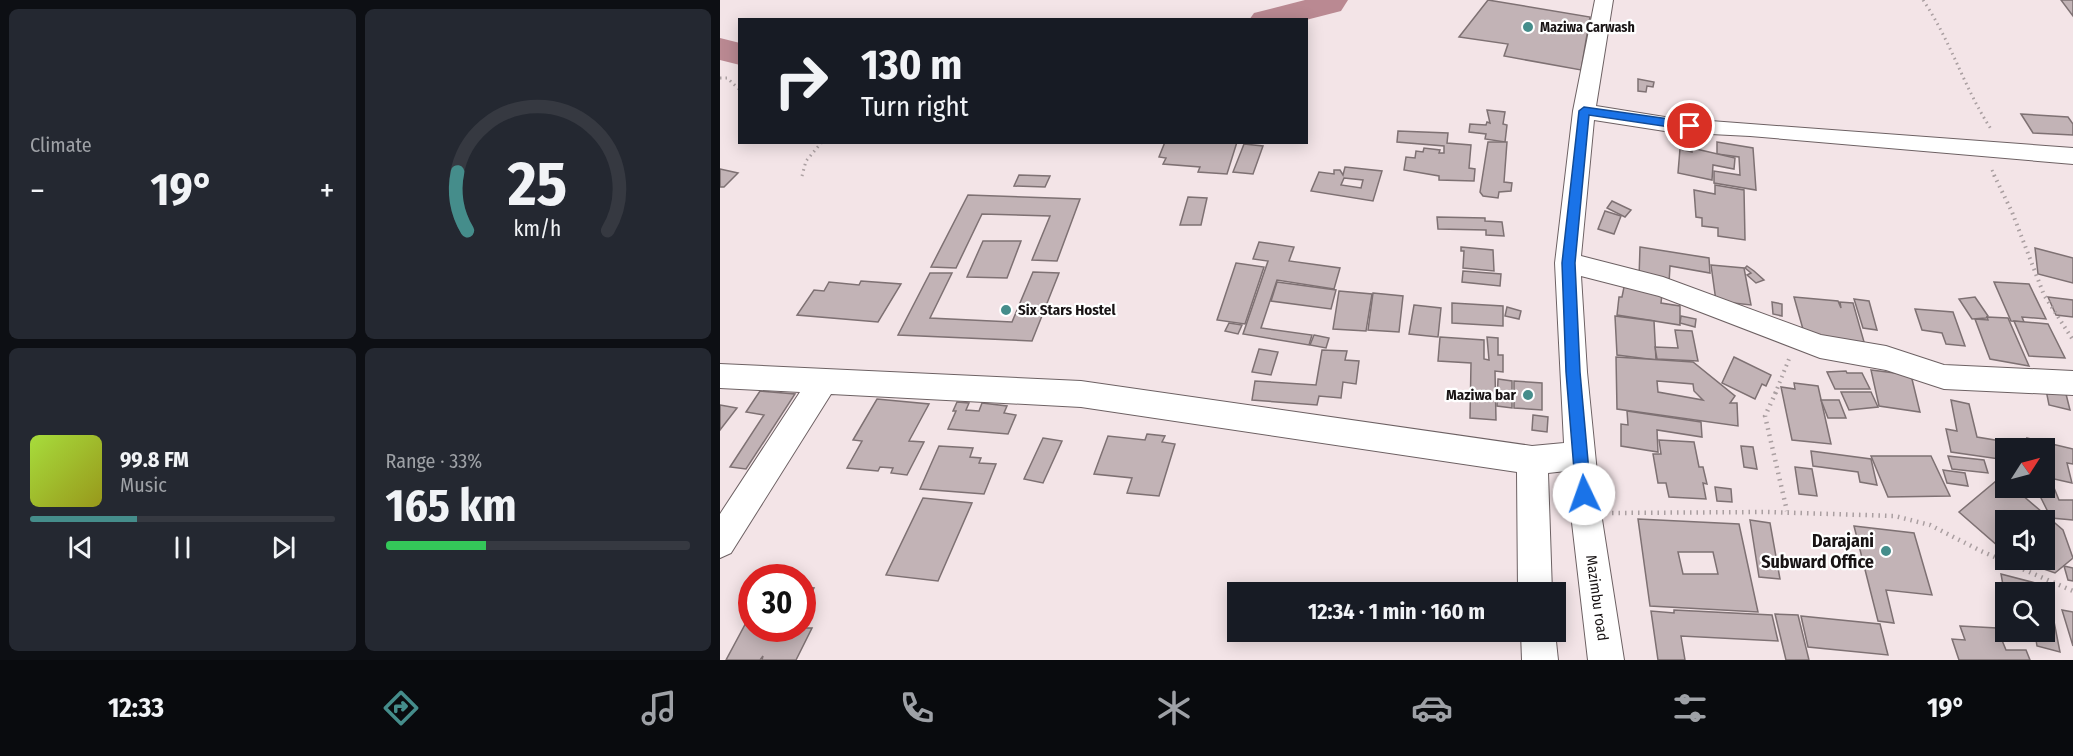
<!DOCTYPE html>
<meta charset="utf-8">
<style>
body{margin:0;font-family:"Fira Sans Condensed",sans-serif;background:#242831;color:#f1f3f6;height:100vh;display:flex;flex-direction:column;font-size:22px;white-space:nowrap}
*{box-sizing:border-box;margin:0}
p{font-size:20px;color:#9ea1a6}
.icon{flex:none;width:33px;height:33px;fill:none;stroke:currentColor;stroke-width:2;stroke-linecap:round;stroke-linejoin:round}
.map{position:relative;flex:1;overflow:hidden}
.side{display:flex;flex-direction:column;gap:9px;padding:9px;background:#0d0f14;width:720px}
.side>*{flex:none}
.hud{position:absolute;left:18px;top:18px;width:570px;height:126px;border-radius:0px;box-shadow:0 3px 15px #0003;background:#171b24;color:#f1f3f6;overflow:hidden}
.needle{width:39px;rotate:54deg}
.tools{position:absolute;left:1275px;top:438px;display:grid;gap:12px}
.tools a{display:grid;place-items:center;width:60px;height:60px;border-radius:0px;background:#171b24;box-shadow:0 3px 15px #0003;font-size:30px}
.speed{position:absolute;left:18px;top:564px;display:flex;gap:12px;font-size:30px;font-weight:700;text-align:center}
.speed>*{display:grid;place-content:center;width:78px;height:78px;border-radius:50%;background:#171b24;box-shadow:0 3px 15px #0003;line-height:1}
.speed .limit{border:9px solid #d22;background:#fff;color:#111}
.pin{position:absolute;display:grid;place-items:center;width:51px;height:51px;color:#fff;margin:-26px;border:3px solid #fff;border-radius:50%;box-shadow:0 2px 6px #0007}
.me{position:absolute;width:66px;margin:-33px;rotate:357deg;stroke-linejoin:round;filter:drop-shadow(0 0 4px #0008)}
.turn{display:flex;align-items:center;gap:21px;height:126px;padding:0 24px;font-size:27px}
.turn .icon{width:78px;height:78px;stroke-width:2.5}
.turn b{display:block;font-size:42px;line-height:51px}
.big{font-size:45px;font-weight:700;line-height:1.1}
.side .tile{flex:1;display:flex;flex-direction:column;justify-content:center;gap:9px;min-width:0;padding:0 21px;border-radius:9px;background:#242831}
.side .dial{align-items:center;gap:0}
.dial svg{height:156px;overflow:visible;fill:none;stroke:#363941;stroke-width:7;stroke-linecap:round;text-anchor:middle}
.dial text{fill:#f1f3f6;stroke:none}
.song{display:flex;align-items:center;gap:18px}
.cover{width:72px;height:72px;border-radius:9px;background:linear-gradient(135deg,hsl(80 70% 55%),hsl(60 70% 35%))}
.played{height:6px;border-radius:3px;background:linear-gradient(90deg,#458d8b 35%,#363941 35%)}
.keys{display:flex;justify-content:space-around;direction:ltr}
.heat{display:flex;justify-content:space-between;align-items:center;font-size:33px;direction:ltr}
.charge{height:9px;border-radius:4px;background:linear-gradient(90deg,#34c759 33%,#363941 0)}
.side .tiles{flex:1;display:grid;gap:9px;grid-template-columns:repeat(2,1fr)}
.trip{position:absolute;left:507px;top:582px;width:339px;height:60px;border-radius:0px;background:#171b24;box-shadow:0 3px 15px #0003;font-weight:700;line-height:60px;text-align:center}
.tab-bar{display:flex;height:96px;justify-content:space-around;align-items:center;background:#090b0e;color:#9ea1a6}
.tab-bar .icon{width:42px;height:42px}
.tab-bar .current{color:#458d8b}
.tab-bar b{font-size:27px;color:#f1f3f6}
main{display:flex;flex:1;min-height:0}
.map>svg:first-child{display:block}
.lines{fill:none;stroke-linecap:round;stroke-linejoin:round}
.river{fill:#ba8992;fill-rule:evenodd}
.building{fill:#c2b3b6;stroke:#7e7173;stroke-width:1.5;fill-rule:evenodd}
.minor-casing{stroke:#6d6163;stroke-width:2}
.path-far2{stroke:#aa9fa1;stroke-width:3;stroke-dasharray:1.5 4;stroke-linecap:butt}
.path-far1{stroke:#aa9fa1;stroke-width:4;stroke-dasharray:1.5 4.5;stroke-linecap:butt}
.path{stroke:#aa9fa1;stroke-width:4.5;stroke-dasharray:1.5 5;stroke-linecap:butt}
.minor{fill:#fff;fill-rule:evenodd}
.route{fill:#1a73e8;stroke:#114b97;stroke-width:1.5}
.poi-dot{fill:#458d8b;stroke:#fff;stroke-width:2}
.labels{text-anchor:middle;stroke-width:4.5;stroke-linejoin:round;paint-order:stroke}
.far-poi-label{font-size:14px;font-weight:bold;fill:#191415;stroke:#fff;text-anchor:start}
.poi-label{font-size:15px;font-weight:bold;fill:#191415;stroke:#fff;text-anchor:start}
.street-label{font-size:15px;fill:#191415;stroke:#fff}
.near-poi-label{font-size:18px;font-weight:bold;fill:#191415;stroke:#fff;text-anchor:end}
</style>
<main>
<section class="side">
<div class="tiles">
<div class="tile"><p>Climate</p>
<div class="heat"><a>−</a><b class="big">19°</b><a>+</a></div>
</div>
<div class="tile dial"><svg viewBox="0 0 100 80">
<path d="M14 69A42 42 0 1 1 86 69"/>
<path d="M14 69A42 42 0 0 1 9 39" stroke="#458d8b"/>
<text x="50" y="56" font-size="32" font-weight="700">25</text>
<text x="50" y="72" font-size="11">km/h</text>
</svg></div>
<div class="tile">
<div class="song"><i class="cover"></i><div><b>99.8 FM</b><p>Music</p></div></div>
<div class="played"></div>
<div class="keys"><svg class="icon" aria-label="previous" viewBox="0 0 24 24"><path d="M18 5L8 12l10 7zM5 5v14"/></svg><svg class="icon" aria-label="pause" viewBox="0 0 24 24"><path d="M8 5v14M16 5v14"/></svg><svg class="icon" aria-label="next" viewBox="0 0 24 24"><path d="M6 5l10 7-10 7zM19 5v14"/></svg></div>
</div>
<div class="tile"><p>Range · 33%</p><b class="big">165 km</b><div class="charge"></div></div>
</div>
</section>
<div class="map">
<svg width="1353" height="660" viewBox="0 0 1353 660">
<rect width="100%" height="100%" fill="#f3e4e7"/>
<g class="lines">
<g class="river">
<polygon points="585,0 628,0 621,11 586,20 529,20 534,13"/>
<polygon points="0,38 20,43 20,65 0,60"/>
</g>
</g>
<g class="building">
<polygon points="768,0 870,17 861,70 784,56 788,44 739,37"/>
<polygon points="1341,0 1353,0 1353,16"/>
<polygon points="918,79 934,82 933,87 927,86 926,92 918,91"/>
<polygon points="767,110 785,112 783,124 787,125 785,142 765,139 766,134 749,132 750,124 766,125 767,122 770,123"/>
<polygon points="1301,114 1348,117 1353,124 1353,135 1313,133"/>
<polygon points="678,131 728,133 727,143 751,145 749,168 755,169 754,181 719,180 719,176 684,170 686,157 695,158 696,151 703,152 704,148 720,150 719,153 724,153 724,146 677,142"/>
<polygon points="445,142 517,142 507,174 478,172 480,167 443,164 446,158 439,157"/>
<polygon points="768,142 787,142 784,182 792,183 791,191 779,192 778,198 763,196 760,192"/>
<polygon points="997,142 1033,148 1036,190 994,183 994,171 1020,175 1019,157 997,154"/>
<polygon points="524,144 543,146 533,174 513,172"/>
<polygon points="972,148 1015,158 1014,169 993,165 992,180 958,173 960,149 972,152"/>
<path d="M625,167L662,171L653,201L591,191L599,172L614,174V170H620L623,175ZM624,178L643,180L641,188L621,185Z"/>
<polygon points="0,169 18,173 4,187 0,187"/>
<polygon points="299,175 330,176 325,187 294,186"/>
<polygon points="995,185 1024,190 1025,240 998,236 998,228 982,226 982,218 976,217 974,190 995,194"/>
<polygon points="248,195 360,199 337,261 312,260 330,216 262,214 236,268 211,267"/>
<polygon points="468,197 487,198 481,225 460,225"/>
<polygon points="892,201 911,210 905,217 887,208"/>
<polygon points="885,211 901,216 894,234 878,229"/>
<polygon points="717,217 765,218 765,221 782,222 784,236 766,235 766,230 718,229"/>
<polygon points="263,241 301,241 287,278 247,277"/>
<polygon points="539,242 574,247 569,261 620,268 614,289 557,280 541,328 592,335 589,345 523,334 548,261 533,259"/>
<polygon points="741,247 773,250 774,271 743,268 744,251 741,251"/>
<polygon points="920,247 989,258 990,273 950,266 949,283 919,278"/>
<polygon points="1315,248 1353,258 1353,283 1318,274"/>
<polygon points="516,263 544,267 525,324 497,320"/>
<polygon points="991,265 1024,268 1031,305 996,301"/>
<polygon points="1027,266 1034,271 1044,280 1036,283 1027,275 1031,273 1025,268"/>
<polygon points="743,271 781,274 780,286 742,282"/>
<polygon points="313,272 339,273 312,341 178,335 210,273 232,273 210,318 292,322"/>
<polygon points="141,281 181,284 158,322 77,315 94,290 104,291 109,282 139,285"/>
<polygon points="557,282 616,290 611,309 551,301"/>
<polygon points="1274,282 1309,284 1326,319 1302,317 1304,322 1291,321"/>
<polygon points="904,287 942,294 941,303 960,306 960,325 897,315 899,297 902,297"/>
<polygon points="619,291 652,294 646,331 613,329"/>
<polygon points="653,293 683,296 679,332 648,330"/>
<polygon points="1074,297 1118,301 1121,308 1120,302 1133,303 1146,349 1086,340"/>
<polygon points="1255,297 1268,316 1266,318 1252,319 1239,299"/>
<polygon points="1328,297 1353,300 1353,317 1336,315"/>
<polygon points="1134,299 1149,301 1157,330 1143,328"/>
<polygon points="1052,302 1062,304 1062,316 1053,314"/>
<polygon points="732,303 783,306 783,326 732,323"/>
<polygon points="694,305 721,308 718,337 689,334"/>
<polygon points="787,307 801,311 799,319 785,316"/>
<polygon points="1195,309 1233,312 1245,346 1226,344 1222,333 1202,330"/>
<polygon points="895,316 934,321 936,360 897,355"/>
<polygon points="961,316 976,319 975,327 960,323"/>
<polygon points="1267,317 1288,318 1309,366 1270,359 1255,319 1268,320"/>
<polygon points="1294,321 1328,324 1345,358 1309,356"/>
<polygon points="509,323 522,325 518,334 505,331"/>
<polygon points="955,330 972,331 978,361 937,359 935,347 958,348"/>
<polygon points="594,335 609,338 606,348 590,345"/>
<polygon points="720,337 764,340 764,359 769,360 767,337 778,338 778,355 783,355 783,372 775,371 776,420 750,418 751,363 718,361"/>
<polygon points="539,349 558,352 551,375 532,372"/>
<polygon points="602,350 627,351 625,360 639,361 636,384 623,382 621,398 599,396 597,405 532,400 535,381 596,385"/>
<path d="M896,357L973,362L1015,396L1010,403H1017L1018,426L897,409ZM937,381L973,384L974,391L983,400L938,392Z"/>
<polygon points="1014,357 1051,375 1046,386 1042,384 1035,399 1002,383"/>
<polygon points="1151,370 1191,375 1200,412 1159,406"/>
<polygon points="1126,371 1127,373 1142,373 1150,389 1115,389 1107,372"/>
<polygon points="778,379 792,381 792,408 777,406"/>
<polygon points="794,381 822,383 822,410 794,408"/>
<polygon points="1074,383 1098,386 1111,444 1072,440 1061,387 1075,389"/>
<polygon points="1326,390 1346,394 1350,410 1329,405"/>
<polygon points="40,391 75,394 26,469 10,467 44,415 26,412"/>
<polygon points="1121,392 1151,392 1158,407 1129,410"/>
<polygon points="157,399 209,404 189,441 204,442 187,475 171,473 173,468 160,467 158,471 127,468 142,441 133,440"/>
<polygon points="1101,400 1119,400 1126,418 1108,418"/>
<polygon points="1231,400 1249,404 1257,437 1287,442 1289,448 1286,448 1286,460 1231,452 1226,429 1237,431"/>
<polygon points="237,402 249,403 246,410 259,411 262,403 287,406 284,413 296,415 288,434 228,429 236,411 233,411"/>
<polygon points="0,405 17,408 0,430"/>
<polygon points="907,411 981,422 982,437 937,430 938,452 901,446 901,424 908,425"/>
<polygon points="813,415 828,417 827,432 812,430"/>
<polygon points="427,434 445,436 442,442 455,444 439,496 407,493 412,478 374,474 388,436 425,440"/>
<polygon points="323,438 342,441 323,483 304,479"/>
<polygon points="1307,438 1353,449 1353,464 1347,463 1352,483 1330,478 1339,500 1353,500 1353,520 1331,518 1316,488 1324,488 1324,448 1309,448"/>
<polygon points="939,440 974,442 979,467 983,467 987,484 983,483 986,499 949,497 946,483 938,483 933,454 941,454"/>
<polygon points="219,446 253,448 250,457 261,458 259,463 276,464 264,494 200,489"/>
<polygon points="1021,446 1033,447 1037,469 1024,467"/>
<polygon points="1091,451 1151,459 1157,485 1140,482 1138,472 1093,466"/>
<polygon points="1151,456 1211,456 1230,496 1168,497"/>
<polygon points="1228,456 1264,460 1268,473 1232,469"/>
<polygon points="1075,467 1092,469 1097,496 1079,494"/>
<polygon points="1223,470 1245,473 1248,486 1227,483"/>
<polygon points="1282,476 1286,480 1286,488 1294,488 1343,530 1353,558 1335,573 1298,560 1324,560 1324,520 1286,520 1286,553 1239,512"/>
<polygon points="995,487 1011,489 1012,502 997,501"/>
<polygon points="203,498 252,503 218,581 166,575"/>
<path d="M918,519L1019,524L1038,612L930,606ZM958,552H993L998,574H963Z"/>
<polygon points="1030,520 1050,523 1060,579 1039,577"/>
<polygon points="1134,526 1194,533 1212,595 1166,590 1174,623 1158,621"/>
<polygon points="1344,566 1353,568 1353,581 1348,580"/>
<polygon points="1281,574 1327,586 1340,652 1317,646 1316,640 1291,633 1324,632 1324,592 1286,592 1286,602"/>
<polygon points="82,587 94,588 82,610"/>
<polygon points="954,610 1052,615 1058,641 961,636 965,660 938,660 931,611 954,613"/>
<polygon points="1342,610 1353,612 1353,646"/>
<polygon points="1055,614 1078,615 1089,660 1066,660"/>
<polygon points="1081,616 1160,624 1168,655 1088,647"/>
<polygon points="28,619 32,619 32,628 92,628 76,660 42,660 43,656 40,660 6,660"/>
<polygon points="1240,626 1277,628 1286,650 1306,650 1310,660 1239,660 1232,639 1245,640"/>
</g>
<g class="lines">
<defs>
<g id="minor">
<polygon points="875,0 893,0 876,106 951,118 1353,148 1353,164 1030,136 951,132 874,120 861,256 943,277 1101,335 1166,346 1224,365 1353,371 1353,395 1224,389 1166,370 1100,358 939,296 861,276 867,372 881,513 904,660 868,660 846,471 828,473 832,592 798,592 797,472 361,407 111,394 11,553 0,558 0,514 80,392 0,388 0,364 361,381 812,446 844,443 835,263 853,111"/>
<polygon points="801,632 835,632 838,660 802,660"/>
</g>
</defs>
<use href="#minor" class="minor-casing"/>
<g class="path-far2">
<path d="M1203,0C1231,41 1244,88 1271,129"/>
<polyline points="0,78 7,78 20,90"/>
<polyline points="1272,170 1275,177"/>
<polyline points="82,176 86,161 102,142"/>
</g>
<g class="path-far1">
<polyline points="1274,175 1292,212 1324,295 1353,340"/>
<polyline points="1055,394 1069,359"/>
</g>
<g class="path">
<polyline points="1056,392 1045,416 1067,511"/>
<polyline points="892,513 1047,512 1175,516 1210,525 1261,551 1353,591"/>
</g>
<use href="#minor" class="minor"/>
</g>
<polygon class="route" points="864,107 970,122 976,126 970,130 869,115 855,263 860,372 871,494 869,500 864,502 858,500 856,494 846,372 842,263 859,111"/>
<g class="poi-dot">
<circle cx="808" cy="27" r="6"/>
<circle cx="286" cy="310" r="6"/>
<circle cx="808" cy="395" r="6"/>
<circle cx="1166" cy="551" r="6"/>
</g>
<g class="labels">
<g class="far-poi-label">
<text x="820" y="32">Maziwa Carwash</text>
</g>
<g class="poi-label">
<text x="298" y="315">Six Stars Hostel</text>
<text x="796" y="400" text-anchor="end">Maziwa bar</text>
</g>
<g class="street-label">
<text transform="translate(877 598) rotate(82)" y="5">Mazimbu road</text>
</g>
<g class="near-poi-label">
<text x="1154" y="547">Darajani<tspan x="1154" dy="21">Subward Office</tspan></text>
</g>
</g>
</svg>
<div class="tools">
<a><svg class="needle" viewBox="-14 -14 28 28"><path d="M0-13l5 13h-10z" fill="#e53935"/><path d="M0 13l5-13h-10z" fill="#9ea1a6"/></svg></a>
<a><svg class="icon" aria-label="sound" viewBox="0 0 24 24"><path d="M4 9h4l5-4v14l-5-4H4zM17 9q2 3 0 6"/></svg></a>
<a><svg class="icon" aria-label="search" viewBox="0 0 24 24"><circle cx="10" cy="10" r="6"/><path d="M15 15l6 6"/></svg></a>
</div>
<div class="speed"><div class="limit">30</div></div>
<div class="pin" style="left:970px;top:126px;background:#d93025"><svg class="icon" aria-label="arrive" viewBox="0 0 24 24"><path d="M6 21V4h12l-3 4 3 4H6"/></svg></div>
<svg class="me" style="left:864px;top:494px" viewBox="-20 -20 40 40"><circle r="19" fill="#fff"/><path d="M0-13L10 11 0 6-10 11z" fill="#1a73e8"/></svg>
<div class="trip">12:34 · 1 min · 160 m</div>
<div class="hud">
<div class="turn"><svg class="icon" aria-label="right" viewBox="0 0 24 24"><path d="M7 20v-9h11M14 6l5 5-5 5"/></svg><div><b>130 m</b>Turn right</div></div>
</div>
</div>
</main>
<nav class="tab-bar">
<b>12:33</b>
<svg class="icon current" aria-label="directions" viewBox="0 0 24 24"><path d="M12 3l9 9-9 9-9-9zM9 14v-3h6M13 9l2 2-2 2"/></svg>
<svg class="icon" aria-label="music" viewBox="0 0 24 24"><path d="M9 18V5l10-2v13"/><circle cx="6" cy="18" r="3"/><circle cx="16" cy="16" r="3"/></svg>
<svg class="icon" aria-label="phone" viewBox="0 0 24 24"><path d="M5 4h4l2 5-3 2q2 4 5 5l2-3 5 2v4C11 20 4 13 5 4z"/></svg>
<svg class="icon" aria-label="climate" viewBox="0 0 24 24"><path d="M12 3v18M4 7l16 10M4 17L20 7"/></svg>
<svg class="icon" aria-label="car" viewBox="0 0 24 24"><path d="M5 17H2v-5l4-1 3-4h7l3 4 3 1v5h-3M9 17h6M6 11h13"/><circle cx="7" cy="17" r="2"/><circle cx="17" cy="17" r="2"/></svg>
<svg class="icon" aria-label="filters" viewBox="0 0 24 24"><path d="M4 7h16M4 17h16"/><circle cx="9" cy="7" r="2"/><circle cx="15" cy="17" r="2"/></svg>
<b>19°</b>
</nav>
